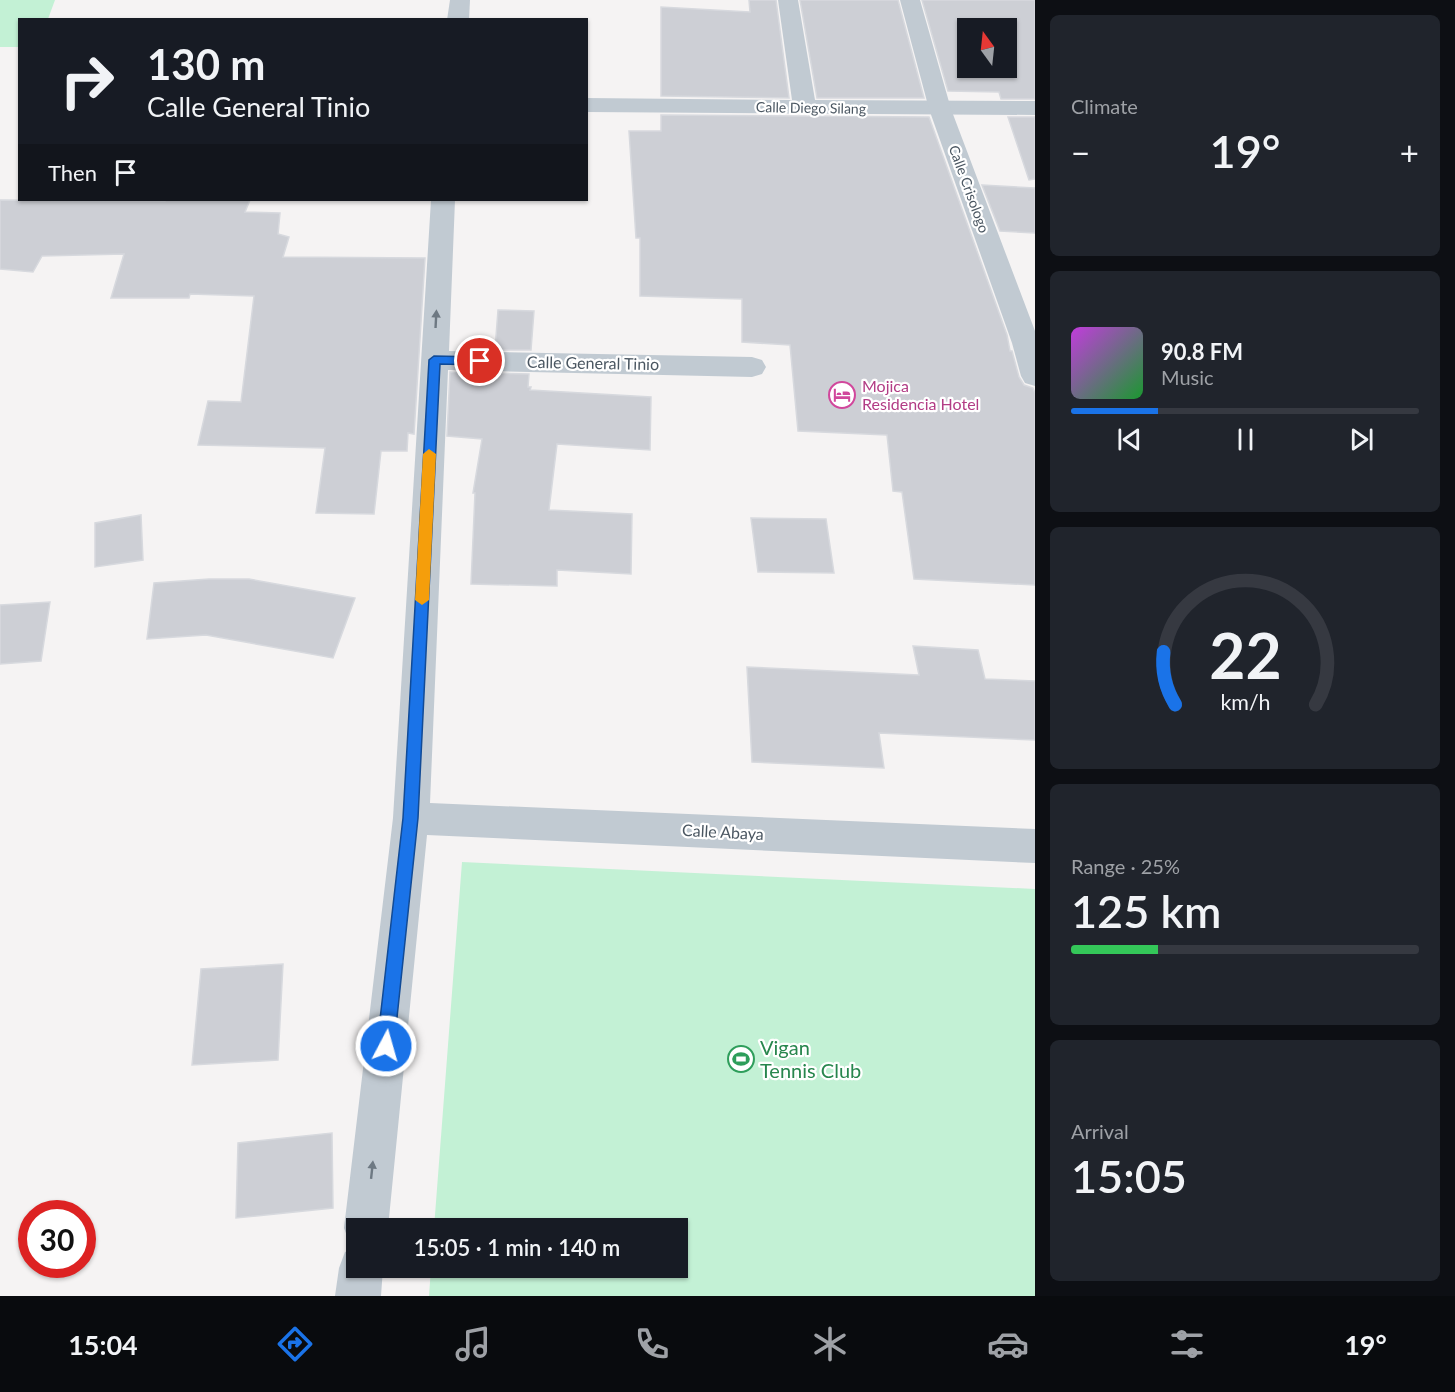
<!DOCTYPE html>
<meta charset="utf-8">
<style>
body{margin:0;font-family:Lato,sans-serif;background:#20242c;color:#f1f3f6;height:100vh;display:flex;flex-direction:column;font-size:22px;white-space:nowrap}
*{box-sizing:border-box;margin:0}
p{font-size:20px;color:#9ea1a6}
.icon{flex:none;width:33px;height:33px;fill:none;stroke:currentColor;stroke-width:2;stroke-linecap:round;stroke-linejoin:round}
.map{position:relative;flex:1;overflow:hidden}
.details{display:flex;flex-direction:column;gap:15px;padding:15px;background:#0d0f14;width:420px}
.details>*{flex:none}
.banner{position:absolute;left:18px;top:18px;width:570px;height:183px;border-radius:0px;box-shadow:0 2px 4px #0004;background:#171b24;color:#f1f3f6;overflow:hidden}
.needle{width:39px;rotate:345deg}
.buttons{position:absolute;left:957px;top:18px;display:grid;gap:12px}
.buttons a{display:grid;place-items:center;width:60px;height:60px;border-radius:0px;background:#171b24;box-shadow:0 2px 4px #0004;font-size:30px}
.speed{position:absolute;left:18px;top:1200px;display:flex;gap:12px;font-size:30px;font-weight:700;text-align:center}
.speed>*{display:grid;place-content:center;width:78px;height:78px;border-radius:50%;background:#171b24;box-shadow:0 2px 4px #0004;line-height:1}
.speed .limit{border:9px solid #d22;background:#fff;color:#111}
.pin{position:absolute;display:grid;place-items:center;width:51px;height:51px;color:#fff;margin:-26px;border:3px solid #fff;border-radius:50%;box-shadow:0 2px 6px #0007}
.me{position:absolute;width:66px;margin:-33px;rotate:6deg;stroke-linejoin:round;filter:drop-shadow(0 0 4px #0008)}
.turn{display:flex;align-items:center;gap:21px;height:126px;padding:0 30px;font-size:27px}
.turn .icon{width:78px;height:78px;stroke-width:2.5}
.turn b{display:block;font-size:42px;line-height:51px}
.then{display:flex;align-items:center;height:57px;padding:0 30px;background:#0003;gap:12px;font-size:22px}
.big{font-size:45px;font-weight:600;line-height:1.1}
.details .tile{flex:1;display:flex;flex-direction:column;justify-content:center;gap:9px;min-width:0;padding:0 21px;border-radius:9px;background:#20242c}
.details .dial{align-items:center;gap:0}
.dial svg{height:156px;overflow:visible;fill:none;stroke:#363941;stroke-width:7;stroke-linecap:round;text-anchor:middle}
.dial text{fill:#f1f3f6;stroke:none}
.song{display:flex;align-items:center;gap:18px}
.cover{width:72px;height:72px;border-radius:9px;background:linear-gradient(135deg,hsl(290 70% 55%),hsl(130 70% 35%))}
.played{height:6px;border-radius:3px;background:linear-gradient(90deg,#1a73e8 25%,#363941 25%)}
.keys{display:flex;justify-content:space-around;direction:ltr}
.heat{display:flex;justify-content:space-between;align-items:center;font-size:33px;direction:ltr}
.charge{height:9px;border-radius:4px;background:linear-gradient(90deg,#34c759 25%,#363941 0)}
.trip{position:absolute;left:346px;top:1218px;width:342px;height:60px;border-radius:0px;background:#171b24;box-shadow:0 2px 4px #0004;font-weight:600;line-height:60px;text-align:center}
.tab-bar{display:flex;height:96px;justify-content:space-around;align-items:center;background:#090b0e;color:#9ea1a6}
.tab-bar .icon{width:42px;height:42px}
.tab-bar .current{color:#1a73e8}
.tab-bar b{font-size:27px;color:#f1f3f6}
main{display:flex;flex:1;min-height:0}
.map>svg:first-child{display:block}
.green{fill:#c3f1d5}
.building{fill:#cdcfd5;stroke:#d7d9de;stroke-width:1.5;fill-rule:evenodd}
.lines{fill:none;stroke-linecap:round;stroke-linejoin:round}
.minor{fill:#c1cad2;fill-rule:evenodd}
.tertiary{fill:#c1cad2;fill-rule:evenodd}
.oneway{fill:#6e7983}
.route{fill:#1a73e8;stroke:#114b97;stroke-width:1.5}
.slow{fill:#f59e0b}
.labels{text-anchor:middle;stroke-width:4.5;stroke-linejoin:round;paint-order:stroke}
.far-street-label{font-size:14px;fill:#4a5661;stroke:#fff}
.street-label{font-size:16px;fill:#4a5661;stroke:#fff}
.hotel-label{font-size:16px;fill:#b23c85;stroke:#fff;text-anchor:start}
.near-leisure-label{font-size:20px;fill:#27864d;stroke:#fff;text-anchor:start}
</style>
<main>
<div class="map">
<svg width="1035" height="1296" viewBox="0 0 1035 1296">
<rect width="100%" height="100%" fill="#f5f3f3"/>
<g class="green">
<polygon points="0,0 55,0 48,19 20,20 19,47 0,47"/>
<polygon points="462,862 1035,889 1035,1296 429,1296 431,1268 678,1268 678,1228 434,1228"/>
</g>
<g class="building">
<polygon points="749,0 776,0 789,98 661,96 661,7 750,12"/>
<polygon points="800,0 898,0 924,98 817,98"/>
<path d="M922,0H1035V99H1001L999,92L948,91ZM968,28H1006V68H968Z"/>
<polygon points="661,115 929,117 1007,335 1010,351 1012,351 1019,377 1024,385 1033,388 1035,393 1035,585 914,579 902,492 893,491 887,435 798,431 790,345 742,342 742,299 640,296 640,238 636,238 629,131 661,131"/>
<polygon points="1008,117 1035,117 1035,179 1029,180"/>
<polygon points="982,185 1035,188 1035,233 1000,231"/>
<polygon points="0,200 165,201 165,200 250,200 245,212 280,213 278,234 289,237 283,257 425,258 414,434 408,433 407,451 381,451 374,514 316,513 325,448 198,445 208,401 241,402 254,296 190,294 189,298 111,298 124,254 42,256 33,272 0,269"/>
<polygon points="498,310 534,311 531,350 495,350"/>
<polygon points="450,372 493,376 493,373 529,374 528,387 531,387 530,390 651,397 650,450 557,444 549,510 632,514 631,574 557,570 557,586 471,584 475,493 473,493 482,439 447,436"/>
<polygon points="141,515 143,560 95,567 95,523"/>
<polygon points="751,518 826,519 834,573 758,572"/>
<polygon points="209,579 249,579 355,598 333,658 206,635 147,639 154,583"/>
<polygon points="50,602 41,661 0,664 0,605"/>
<polygon points="913,646 978,650 985,679 1035,681 1035,740 879,733 884,768 752,762 747,667 919,675"/>
<polygon points="283,964 278,1060 192,1065 201,969"/>
<polygon points="332,1133 333,1208 236,1218 238,1143"/>
</g>
<g class="lines">
<g class="minor">
<polygon points="450,0 470,0 469,20 447,20"/>
<polygon points="778,0 798,0 815,100 1035,101 1035,115 586,112 586,98 792,100"/>
<polygon points="431,200 455,200 449,351 752,357 762,360 766,367 762,374 752,377 448,370 430,803 1035,829 1035,863 427,835 388,1228 357,1228 357,1246 350,1244 344,1228 393,818"/>
<polygon points="357,1247 357,1268 383,1268 381,1296 335,1296 339,1268 345,1252"/>
</g>
<polygon class="tertiary" points="900,0 920,0 951,109 1035,331 1035,386 1025,383 1021,376 1012,343 929,109"/>
</g>
<defs><path id="oneway-solid" d="M-6-.8H1V-3.2L6.5 0L1 3.2V.8H-6Z" transform="scale(1.5)"/></defs>
<g class="oneway">
<use href="#oneway-solid" transform="translate(436 319) rotate(-87)"/>
<use href="#oneway-solid" transform="translate(372 1170) rotate(-84)"/>
</g>
<polygon class="route" points="434,356 480,357 485,361 480,365 440,364 418,818 394,1046 392,1052 386,1054 380,1052 377,1046 403,818 429,360"/>
<polygon class="slow" points="429,449 436,454 429,600 422,605 415,600 423,454"/>
<defs>
<symbol id="hotel-ring" viewBox="-11 -11 22 22"><circle r="9.5" fill="#fff" stroke="#d1479c" stroke-width="1.5"/><path d="M-6-4.5h1.5V1H6V5H4.5V3h-9V5H-6ZM-4 0a1.8 1.8 0 1 1 3.6 0ZM.5 0V-2.5h3Q6-2.5 6 0Z" fill="#d1479c"/></symbol>
<symbol id="stadium-ring" viewBox="-11 -11 22 22"><circle r="9.5" fill="#fff" stroke="#2e9e5b" stroke-width="1.5"/><path d="M0-5a6.5 5 0 1 0 0 10a6.5 5 0 1 0 0-10ZM-3.5-1.8h7v3.6h-7Z" fill="#2e9e5b"/></symbol>
</defs>
<g fill-rule="evenodd">
<use href="#hotel-ring" x="827" y="380" width="30" height="30"/>
<use href="#stadium-ring" x="726" y="1044" width="30" height="30"/>
</g>
<g class="labels">
<g class="far-street-label">
<text transform="translate(811 108) rotate(1)" y="5">Calle Diego Silang</text>
<text transform="translate(969 189) rotate(70)" y="5">Calle Crisologo</text>
</g>
<g class="street-label">
<text transform="translate(593 363) rotate(1)" y="6">Calle General Tinio</text>
<text transform="translate(723 832) rotate(3)" y="6">Calle Abaya</text>
</g>
<g class="hotel-label">
<text x="862" y="392">Mojica<tspan x="862" dy="18">Residencia Hotel</tspan></text>
</g>
<g class="near-leisure-label">
<text x="760" y="1055">Vigan<tspan x="760" dy="23">Tennis Club</tspan></text>
</g>
</g>
</svg>
<div class="buttons">
<a><svg class="needle" viewBox="-14 -14 28 28"><path d="M0-13l5 13h-10z" fill="#e53935"/><path d="M0 13l5-13h-10z" fill="#9ea1a6"/></svg></a>
</div>
<div class="speed"><div class="limit">30</div></div>
<div class="pin" style="left:480px;top:361px;background:#d93025"><svg class="icon" aria-label="arrive" viewBox="0 0 24 24"><path d="M6 21V4h12l-3 4 3 4H6"/></svg></div>
<svg class="me" style="left:386px;top:1046px" viewBox="-20 -20 40 40"><circle r="17" fill="#1a73e8" stroke="#fff" stroke-width="3"/><path d="M0-11L8 9 0 5-8 9z" fill="#fff"/></svg>
<div class="trip">15:05 · 1 min · 140 m</div>
<div class="banner">
<div class="turn"><svg class="icon" aria-label="right" viewBox="0 0 24 24"><path d="M7 20v-9h11M14 6l5 5-5 5"/></svg><div><b>130 m</b>Calle General Tinio</div></div>
<div class="then">Then<svg class="icon" aria-label="arrive" viewBox="0 0 24 24"><path d="M6 21V4h12l-3 4 3 4H6"/></svg></div>
</div>
</div>
<section class="details">
<div class="tile"><p>Climate</p>
<div class="heat"><a>−</a><b class="big">19°</b><a>+</a></div>
</div>
<div class="tile">
<div class="song"><i class="cover"></i><div><b>90.8 FM</b><p>Music</p></div></div>
<div class="played"></div>
<div class="keys"><svg class="icon" aria-label="previous" viewBox="0 0 24 24"><path d="M18 5L8 12l10 7zM5 5v14"/></svg><svg class="icon" aria-label="pause" viewBox="0 0 24 24"><path d="M8 5v14M16 5v14"/></svg><svg class="icon" aria-label="next" viewBox="0 0 24 24"><path d="M6 5l10 7-10 7zM19 5v14"/></svg></div>
</div>
<div class="tile dial"><svg viewBox="0 0 100 80">
<path d="M14 69A42 42 0 1 1 86 69"/>
<path d="M14 69A42 42 0 0 1 8 42" stroke="#1a73e8"/>
<text x="50" y="56" font-size="32" font-weight="700">22</text>
<text x="50" y="72" font-size="11">km/h</text>
</svg></div>
<div class="tile"><p>Range · 25%</p><b class="big">125 km</b><div class="charge"></div></div>
<div class="tile"><p>Arrival</p><b class="big">15:05</b></div>
</section>
</main>
<nav class="tab-bar">
<b>15:04</b>
<svg class="icon current" aria-label="directions" viewBox="0 0 24 24"><path d="M12 3l9 9-9 9-9-9zM9 14v-3h6M13 9l2 2-2 2"/></svg>
<svg class="icon" aria-label="music" viewBox="0 0 24 24"><path d="M9 18V5l10-2v13"/><circle cx="6" cy="18" r="3"/><circle cx="16" cy="16" r="3"/></svg>
<svg class="icon" aria-label="phone" viewBox="0 0 24 24"><path d="M5 4h4l2 5-3 2q2 4 5 5l2-3 5 2v4C11 20 4 13 5 4z"/></svg>
<svg class="icon" aria-label="climate" viewBox="0 0 24 24"><path d="M12 3v18M4 7l16 10M4 17L20 7"/></svg>
<svg class="icon" aria-label="car" viewBox="0 0 24 24"><path d="M5 17H2v-5l4-1 3-4h7l3 4 3 1v5h-3M9 17h6M6 11h13"/><circle cx="7" cy="17" r="2"/><circle cx="17" cy="17" r="2"/></svg>
<svg class="icon" aria-label="filters" viewBox="0 0 24 24"><path d="M4 7h16M4 17h16"/><circle cx="9" cy="7" r="2"/><circle cx="15" cy="17" r="2"/></svg>
<b>19°</b>
</nav>
